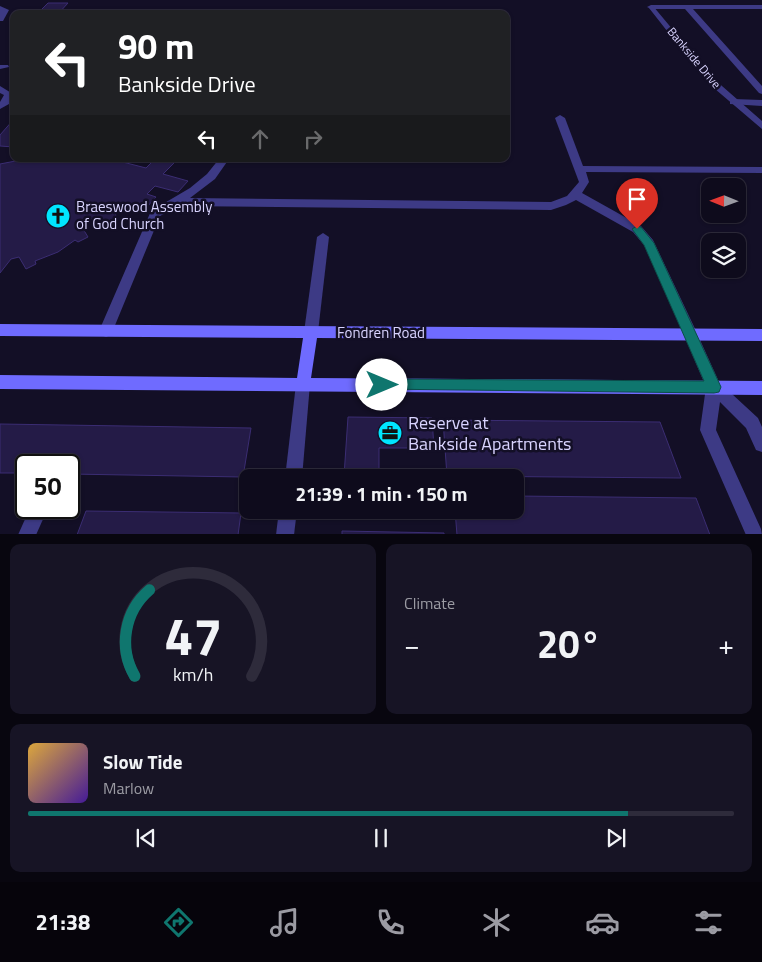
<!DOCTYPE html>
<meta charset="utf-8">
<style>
body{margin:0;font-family:"Titillium Web",sans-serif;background:#171425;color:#f1f3f6;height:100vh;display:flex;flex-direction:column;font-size:19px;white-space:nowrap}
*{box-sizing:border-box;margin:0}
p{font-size:16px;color:#9b9ba3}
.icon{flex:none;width:28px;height:28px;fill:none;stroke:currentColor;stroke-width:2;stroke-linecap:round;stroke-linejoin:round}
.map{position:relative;height:534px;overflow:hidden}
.side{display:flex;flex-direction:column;gap:10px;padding:10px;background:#08060f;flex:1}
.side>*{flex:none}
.top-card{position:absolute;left:10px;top:10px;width:500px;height:152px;border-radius:10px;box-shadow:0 1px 4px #0004,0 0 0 1px #2e2b3b;background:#202124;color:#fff;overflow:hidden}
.needle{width:32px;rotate:271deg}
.controls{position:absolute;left:701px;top:178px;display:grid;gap:10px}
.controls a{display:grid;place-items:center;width:45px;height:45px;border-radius:10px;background:#0e0b1c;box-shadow:0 1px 4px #0004,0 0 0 1px #2e2b3b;font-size:25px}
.speed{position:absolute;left:15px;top:454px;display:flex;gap:10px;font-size:25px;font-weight:700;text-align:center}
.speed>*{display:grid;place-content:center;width:65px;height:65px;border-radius:50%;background:#0e0b1c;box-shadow:0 1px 4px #0004,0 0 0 1px #2e2b3b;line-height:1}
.speed .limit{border:2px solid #111;border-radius:8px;background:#fff;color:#111}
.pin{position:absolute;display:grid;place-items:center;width:42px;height:42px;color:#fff;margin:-51px -21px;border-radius:50% 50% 50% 0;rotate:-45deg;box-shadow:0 0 5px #0007}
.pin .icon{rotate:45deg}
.me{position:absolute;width:55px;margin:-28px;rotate:90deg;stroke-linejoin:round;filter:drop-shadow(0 0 4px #0008)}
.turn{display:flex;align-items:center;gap:18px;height:105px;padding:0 25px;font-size:22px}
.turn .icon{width:65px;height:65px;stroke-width:2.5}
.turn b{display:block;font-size:35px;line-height:42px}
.lanes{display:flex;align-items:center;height:48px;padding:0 25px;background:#0003;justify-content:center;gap:25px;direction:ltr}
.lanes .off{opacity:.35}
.big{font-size:38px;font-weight:700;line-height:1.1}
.side .tile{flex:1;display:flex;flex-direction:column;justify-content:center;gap:8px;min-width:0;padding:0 18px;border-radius:10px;background:#171425}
.side .dial{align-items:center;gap:0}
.dial svg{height:130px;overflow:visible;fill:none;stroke:#2e2b3b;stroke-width:7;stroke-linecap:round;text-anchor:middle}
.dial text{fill:#f1f3f6;stroke:none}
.song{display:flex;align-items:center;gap:15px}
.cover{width:60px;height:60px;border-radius:8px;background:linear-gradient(135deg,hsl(40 70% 55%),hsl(260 70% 35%))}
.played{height:5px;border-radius:2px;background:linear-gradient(90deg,#0f766e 85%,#2e2b3b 85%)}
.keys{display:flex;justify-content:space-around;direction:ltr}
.heat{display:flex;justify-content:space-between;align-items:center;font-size:28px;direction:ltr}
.side .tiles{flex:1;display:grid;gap:10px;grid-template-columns:1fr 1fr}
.tile:last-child{grid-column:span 2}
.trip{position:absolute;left:239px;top:469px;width:285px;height:50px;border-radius:10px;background:#0e0b1c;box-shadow:0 1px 4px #0004,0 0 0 1px #2e2b3b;font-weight:700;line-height:50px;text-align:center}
.tabs{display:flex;height:80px;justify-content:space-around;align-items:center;background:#06040b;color:#9b9ba3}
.tabs .icon{width:35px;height:35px}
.tabs .selected{color:#0f766e}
.tabs b{font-size:22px;color:#f1f3f6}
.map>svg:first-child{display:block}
.building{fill:#241b47;stroke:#3b2d73}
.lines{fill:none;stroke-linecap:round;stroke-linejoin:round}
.service{fill:#3d3a85;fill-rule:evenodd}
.minor{fill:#3d3a85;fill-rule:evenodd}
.secondary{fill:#6f6bff;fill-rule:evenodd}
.route{fill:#0f766e;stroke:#0a4d48}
.labels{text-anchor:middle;stroke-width:5;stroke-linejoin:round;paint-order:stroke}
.far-street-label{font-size:12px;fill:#d9d4ff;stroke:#130f26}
.poi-label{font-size:15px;fill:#d9d4ff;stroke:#130f26;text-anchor:start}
.street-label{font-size:15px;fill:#d9d4ff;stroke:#130f26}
.near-poi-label{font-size:18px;fill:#d9d4ff;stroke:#130f26;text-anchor:start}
</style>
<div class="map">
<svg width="762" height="535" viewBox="0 0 762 535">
<rect width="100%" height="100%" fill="#130f26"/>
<g class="building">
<polygon points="48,3 68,3 58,14 37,14"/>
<polygon points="14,119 14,147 0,146 0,135"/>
<polygon points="26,159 111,159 146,168 155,159 178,159 163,174 188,181 178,192 155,186 147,194 156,197 147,207 143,206 139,210 119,204 111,209 116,215 112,221 105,222 98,216 80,224 88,237 78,242 75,240 58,252 35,261 36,264 26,269 19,257 11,259 0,273 0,164"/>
<polygon points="348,417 432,418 434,448 379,448 379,477 344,476"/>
<polygon points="443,420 660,422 681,478 447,476"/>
<polygon points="0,424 251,428 243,477 69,474 69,465 26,465 26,473 0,473"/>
<polygon points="515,496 696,498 710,535 457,535 455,510 515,510"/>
<polygon points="86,511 241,513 238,535 77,535"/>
<polygon points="342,531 444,533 444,535 342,535"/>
</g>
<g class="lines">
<g class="service">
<polygon points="762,5 762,9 693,9 762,86 762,94 759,93 685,9 651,9 647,7 651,5"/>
<polygon points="0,6 9,10 3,21 0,21"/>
<polygon points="0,65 8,65 9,67 0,69"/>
<polygon points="733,99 762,100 762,106 730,104 730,100"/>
<polygon points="560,115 565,118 583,166 762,167 762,173 586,172 589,182 582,193 641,226 653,240 698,335 696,339 691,341 686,339 644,245 633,232 576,200 566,205 551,210 179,206 160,216 111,335 106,337 101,335 99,331 151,211 190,188 207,174 219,159 229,159 215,179 190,198 551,202 567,196 579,182 555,118"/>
<polygon points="323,233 329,237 318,332 316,336 311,338 306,336 304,332 317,237"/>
</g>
<g class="minor">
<polygon points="649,6 653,6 714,79 762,121 762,129 708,83 649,8"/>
<polygon points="0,86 13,94 9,104 0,109 0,102 4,95 0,93"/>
<polygon points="691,329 696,331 719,382 758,418 762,427 762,452 756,450 746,428 720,402 716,430 761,529 762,535 746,535 700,430 706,387 684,335 686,331"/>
<polygon points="303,377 308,379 310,384 302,478 285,478 296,384 298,379"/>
<polygon points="30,508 48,508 36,535 18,535"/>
<polygon points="279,510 297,510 294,535 276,535"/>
</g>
<polygon class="secondary" points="0,324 762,329 762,341 317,338 311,378 762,381 762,395 0,389 0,375 297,378 303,338 0,336"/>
</g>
<polygon class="route" points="637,226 641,227 654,243 721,387 719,392 714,393 377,389 375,385 377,381 382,379 704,381 644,245 632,229"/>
<defs>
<symbol id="church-disc" viewBox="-11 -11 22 22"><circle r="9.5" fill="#00e5ff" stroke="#130f26"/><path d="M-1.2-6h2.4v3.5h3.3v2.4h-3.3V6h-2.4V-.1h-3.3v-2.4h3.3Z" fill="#111"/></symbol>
<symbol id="office-disc" viewBox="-11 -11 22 22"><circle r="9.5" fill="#00e5ff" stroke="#130f26"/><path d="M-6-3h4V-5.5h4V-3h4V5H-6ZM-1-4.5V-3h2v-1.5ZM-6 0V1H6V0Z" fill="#111"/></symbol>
</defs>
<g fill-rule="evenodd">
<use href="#church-disc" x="44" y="202" width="28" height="28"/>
<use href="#office-disc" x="376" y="419" width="28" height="28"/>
</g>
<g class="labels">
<g class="far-street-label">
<text transform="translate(694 58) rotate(50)" y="4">Bankside Drive</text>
</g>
<g class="poi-label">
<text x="76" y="212">Braeswood Assembly<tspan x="76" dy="17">of God Church</tspan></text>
</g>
<g class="street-label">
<text x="381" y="338">Fondren Road</text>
</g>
<g class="near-poi-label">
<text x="408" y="429">Reserve at<tspan x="408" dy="21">Bankside Apartments</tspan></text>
</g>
</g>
</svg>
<div class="controls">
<a><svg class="needle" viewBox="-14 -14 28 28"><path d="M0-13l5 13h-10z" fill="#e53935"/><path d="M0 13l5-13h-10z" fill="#9b9ba3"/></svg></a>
<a><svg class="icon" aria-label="layers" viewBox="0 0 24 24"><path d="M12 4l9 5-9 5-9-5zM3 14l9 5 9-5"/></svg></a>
</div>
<div class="speed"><div class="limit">50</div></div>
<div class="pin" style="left:637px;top:229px;background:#d93025"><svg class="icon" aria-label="arrive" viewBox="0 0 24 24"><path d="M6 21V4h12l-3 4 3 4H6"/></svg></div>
<svg class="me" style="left:382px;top:385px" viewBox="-20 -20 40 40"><circle r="19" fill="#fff"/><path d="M0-13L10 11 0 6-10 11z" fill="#0f766e"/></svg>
<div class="trip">21:39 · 1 min · 150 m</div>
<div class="top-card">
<div class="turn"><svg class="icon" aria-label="left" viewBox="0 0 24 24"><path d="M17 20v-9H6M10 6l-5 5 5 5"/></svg><div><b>90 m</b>Bankside Drive</div></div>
<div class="lanes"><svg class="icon" aria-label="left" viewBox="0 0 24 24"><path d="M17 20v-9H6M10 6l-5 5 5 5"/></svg><svg class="icon off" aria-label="ahead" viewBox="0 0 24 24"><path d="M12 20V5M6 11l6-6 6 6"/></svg><svg class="icon off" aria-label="right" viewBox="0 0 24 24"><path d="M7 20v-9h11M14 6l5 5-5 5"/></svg></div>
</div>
</div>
<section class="side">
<div class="tiles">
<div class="tile dial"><svg viewBox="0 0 100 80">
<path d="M14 69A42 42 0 1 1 86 69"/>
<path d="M14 69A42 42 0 0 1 23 16" stroke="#0f766e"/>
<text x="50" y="56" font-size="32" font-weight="700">47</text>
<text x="50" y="72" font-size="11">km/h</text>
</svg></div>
<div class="tile"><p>Climate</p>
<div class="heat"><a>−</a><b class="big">20°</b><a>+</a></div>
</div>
<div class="tile">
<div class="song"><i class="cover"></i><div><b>Slow Tide</b><p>Marlow</p></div></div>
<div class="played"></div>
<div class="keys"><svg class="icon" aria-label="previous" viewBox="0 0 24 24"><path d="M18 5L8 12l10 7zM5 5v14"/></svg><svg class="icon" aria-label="pause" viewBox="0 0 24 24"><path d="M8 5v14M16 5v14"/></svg><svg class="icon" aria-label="next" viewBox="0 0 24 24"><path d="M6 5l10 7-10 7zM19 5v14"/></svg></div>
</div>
</div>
</section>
<nav class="tabs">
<b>21:38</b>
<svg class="icon selected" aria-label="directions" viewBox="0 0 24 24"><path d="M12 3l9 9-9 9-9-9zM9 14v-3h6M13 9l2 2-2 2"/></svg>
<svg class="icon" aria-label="music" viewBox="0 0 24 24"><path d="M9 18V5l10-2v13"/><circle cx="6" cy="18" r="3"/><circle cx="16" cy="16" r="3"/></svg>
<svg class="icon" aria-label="phone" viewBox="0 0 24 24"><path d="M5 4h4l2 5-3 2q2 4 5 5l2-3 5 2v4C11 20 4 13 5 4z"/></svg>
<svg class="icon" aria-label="climate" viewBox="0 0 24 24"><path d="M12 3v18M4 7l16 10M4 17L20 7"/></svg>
<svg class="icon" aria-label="car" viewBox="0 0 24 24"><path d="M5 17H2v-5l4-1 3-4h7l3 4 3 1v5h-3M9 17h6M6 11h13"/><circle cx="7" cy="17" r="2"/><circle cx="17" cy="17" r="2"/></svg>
<svg class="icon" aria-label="filters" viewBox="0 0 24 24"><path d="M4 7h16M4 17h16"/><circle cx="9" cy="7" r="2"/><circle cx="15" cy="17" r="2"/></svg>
</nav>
